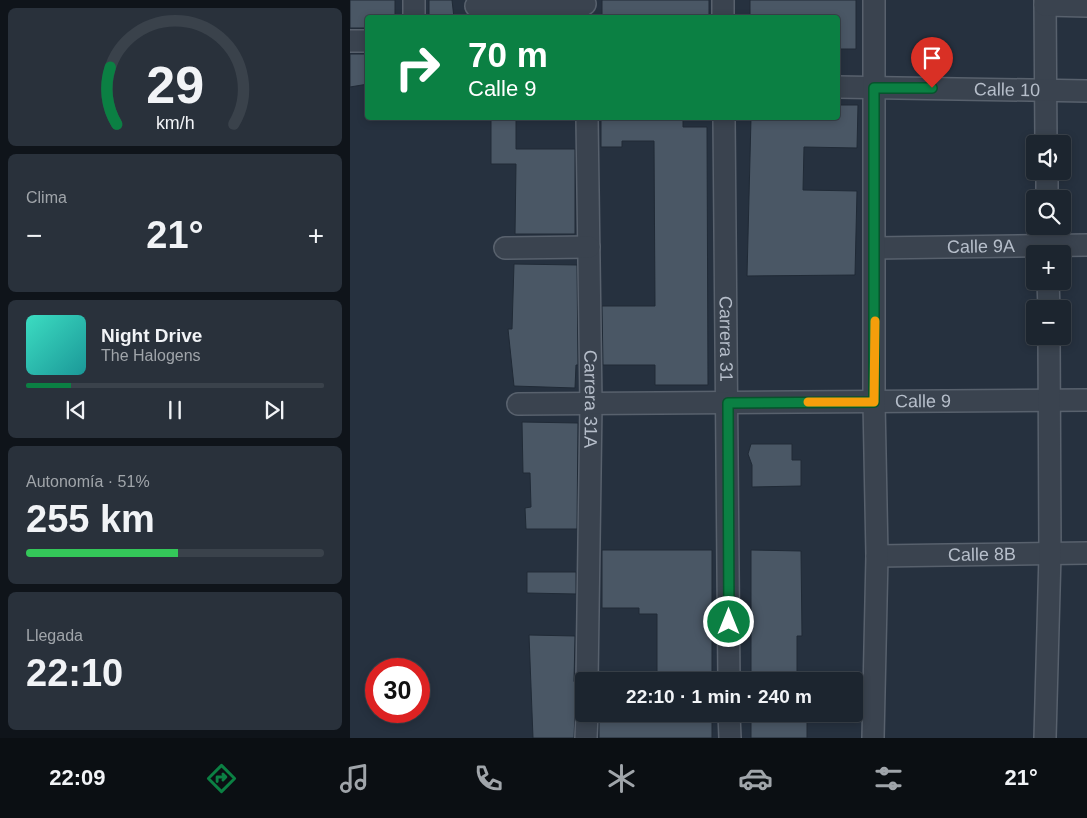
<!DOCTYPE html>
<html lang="es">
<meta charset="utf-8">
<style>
body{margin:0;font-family:Arial,sans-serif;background:#29313b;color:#f1f3f6;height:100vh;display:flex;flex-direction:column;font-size:19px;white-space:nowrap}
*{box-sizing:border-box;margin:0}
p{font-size:16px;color:#a0a5aa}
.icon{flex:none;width:28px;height:28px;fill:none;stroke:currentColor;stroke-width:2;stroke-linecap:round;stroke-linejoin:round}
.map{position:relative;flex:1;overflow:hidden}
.drawer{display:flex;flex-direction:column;gap:8px;padding:8px;background:#0f141a;width:350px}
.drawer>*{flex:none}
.hud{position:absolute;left:15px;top:15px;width:475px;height:105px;border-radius:5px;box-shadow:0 2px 8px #0003,0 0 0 1px #3a424b;background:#0b8043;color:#fff;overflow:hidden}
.controls{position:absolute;left:676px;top:135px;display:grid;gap:10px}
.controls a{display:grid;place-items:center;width:45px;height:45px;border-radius:5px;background:#1c252f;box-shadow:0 2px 8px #0003,0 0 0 1px #3a424b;font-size:25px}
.speed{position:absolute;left:15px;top:658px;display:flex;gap:10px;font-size:25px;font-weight:700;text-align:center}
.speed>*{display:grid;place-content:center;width:65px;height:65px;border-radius:50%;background:#1c252f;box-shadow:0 2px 8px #0003,0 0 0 1px #3a424b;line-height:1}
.speed .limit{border:8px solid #d22;background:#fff;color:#111}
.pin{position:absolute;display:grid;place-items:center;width:42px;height:42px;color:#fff;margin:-51px -21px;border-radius:50% 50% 50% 0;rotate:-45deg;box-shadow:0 0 5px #0007}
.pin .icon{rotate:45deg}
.me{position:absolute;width:55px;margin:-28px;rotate:0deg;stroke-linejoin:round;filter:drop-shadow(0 0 4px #0008)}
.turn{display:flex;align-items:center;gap:18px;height:105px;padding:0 20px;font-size:22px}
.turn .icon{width:65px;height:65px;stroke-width:2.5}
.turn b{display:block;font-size:35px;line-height:42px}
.big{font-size:38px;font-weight:800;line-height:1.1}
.drawer .tile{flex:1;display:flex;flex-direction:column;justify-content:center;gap:8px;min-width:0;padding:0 18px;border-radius:8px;background:#29313b}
.drawer .dial{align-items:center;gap:0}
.dial svg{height:130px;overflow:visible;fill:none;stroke:#3a424b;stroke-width:7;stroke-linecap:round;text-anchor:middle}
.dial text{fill:#f1f3f6;stroke:none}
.song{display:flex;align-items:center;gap:15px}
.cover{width:60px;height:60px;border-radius:8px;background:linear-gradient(135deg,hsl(170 70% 55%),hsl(180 70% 35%))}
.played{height:5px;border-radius:2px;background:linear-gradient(90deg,#0b8043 15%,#3a424b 15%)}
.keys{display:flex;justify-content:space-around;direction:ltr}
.heat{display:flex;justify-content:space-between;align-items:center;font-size:28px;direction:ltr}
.charge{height:8px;border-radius:4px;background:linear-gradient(90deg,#34c759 51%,#3a424b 0)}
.trip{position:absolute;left:225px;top:672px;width:288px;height:50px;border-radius:5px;background:#1c252f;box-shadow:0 2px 8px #0003,0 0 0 1px #3a424b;font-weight:800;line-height:50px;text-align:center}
.menu{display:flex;height:80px;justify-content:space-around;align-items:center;background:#0b0f13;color:#a0a5aa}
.menu .icon{width:35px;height:35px}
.menu .active{color:#0b8043}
.menu b{font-size:22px;color:#f1f3f6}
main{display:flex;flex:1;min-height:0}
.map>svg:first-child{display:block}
.building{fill:#4a5765;stroke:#202a36}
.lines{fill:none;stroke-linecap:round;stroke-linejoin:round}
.minor-casing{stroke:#58616d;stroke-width:24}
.minor{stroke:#3a434f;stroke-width:21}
.route-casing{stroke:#07532c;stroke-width:12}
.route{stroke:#0b8043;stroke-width:9}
.slow{stroke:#f59e0b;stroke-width:9}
.labels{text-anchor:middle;stroke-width:5;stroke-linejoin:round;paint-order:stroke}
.street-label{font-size:18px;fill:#b6beca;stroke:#1e2834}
</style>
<main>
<section class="drawer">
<div class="tile dial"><svg viewBox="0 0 100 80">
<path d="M14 69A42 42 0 1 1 86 69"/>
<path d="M14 69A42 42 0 0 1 10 34" stroke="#0b8043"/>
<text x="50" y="56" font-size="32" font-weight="700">29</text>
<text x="50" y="72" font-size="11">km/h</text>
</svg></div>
<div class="tile"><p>Clima</p>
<div class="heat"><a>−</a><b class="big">21°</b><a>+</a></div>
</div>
<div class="tile">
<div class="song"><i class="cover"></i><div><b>Night Drive</b><p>The Halogens</p></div></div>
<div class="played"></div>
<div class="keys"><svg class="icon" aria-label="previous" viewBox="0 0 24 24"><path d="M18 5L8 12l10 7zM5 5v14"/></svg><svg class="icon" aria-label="pause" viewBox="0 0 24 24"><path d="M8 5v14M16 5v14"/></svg><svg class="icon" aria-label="next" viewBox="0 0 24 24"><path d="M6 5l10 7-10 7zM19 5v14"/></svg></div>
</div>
<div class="tile"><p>Autonomía · 51%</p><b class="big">255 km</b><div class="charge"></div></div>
<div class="tile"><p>Llegada</p><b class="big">22:10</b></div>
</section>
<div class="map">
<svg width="737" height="738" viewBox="0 0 737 738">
<rect width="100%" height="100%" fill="#26313f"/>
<g class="building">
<polygon points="0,0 45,0 45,18 18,18 18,28 0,28"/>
<polygon points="79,0 102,0 104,18 79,18"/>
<rect x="252" y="0" width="107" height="18"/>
<polygon points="400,0 506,0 506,49 488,49 488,18 400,18"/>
<polygon points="0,54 18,54 18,84 0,87"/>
<polygon points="488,105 508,105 507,148 454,147 453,190 507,191 505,275 397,276 401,118 488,118"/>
<polygon points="141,118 166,118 166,149 225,149 225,234 165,234 166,164 141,164"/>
<polygon points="251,118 333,118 333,127 357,127 358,385 305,385 305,365 253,365 252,306 305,306 304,141 272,141 272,147 251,147"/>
<polygon points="164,264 227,265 228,365 226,365 225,388 164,386 158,329 162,329"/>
<polygon points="172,422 228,423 227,529 176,529 175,508 181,507 180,473 173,473"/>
<polygon points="401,444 442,444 442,460 451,460 451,486 402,487 402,465 398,454"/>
<polygon points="252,550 362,550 362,681 307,681 307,614 289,614 289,608 252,608"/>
<polygon points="401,550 451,551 452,636 447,636 447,681 401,681"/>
<polygon points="177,572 226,572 226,594 177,593"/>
<polygon points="179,635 225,636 224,681 226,687 234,693 234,702 227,707 225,713 224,738 183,738"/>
<polygon points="249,714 307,714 307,721 362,721 362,738 249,738"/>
<polygon points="401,714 453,714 453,721 457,722 457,738 401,738"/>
</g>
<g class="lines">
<defs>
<g id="minor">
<polyline points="64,0 64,18"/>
<polyline points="373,0 373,18"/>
<polyline points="695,0 696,144"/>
<polyline points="695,5 737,6"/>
<polyline points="126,6 235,4"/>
<polyline points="0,41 18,41"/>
<path id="s1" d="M488,87L737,91"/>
<path id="s2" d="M237,118L241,404L237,681"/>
<path id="s3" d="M374,118L379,681"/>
<polyline points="697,171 697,199"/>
<polyline points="155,248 239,247"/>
<path id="s4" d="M525,248L737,245"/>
<polyline points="698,281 699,309"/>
<path id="s5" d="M168,404L737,400"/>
<path id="s6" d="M527,556L737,553"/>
<polyline points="379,714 380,738"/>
<polyline points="236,738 237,714"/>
<polyline points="523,738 527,556 524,402 524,0"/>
<polyline points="695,738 700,554 699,336"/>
</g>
</defs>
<use href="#minor" class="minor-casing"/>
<use href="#minor" class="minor"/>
</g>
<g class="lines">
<defs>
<polyline id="route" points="379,622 378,403 524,402 524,88 582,88"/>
</defs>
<use href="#route" class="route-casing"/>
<use href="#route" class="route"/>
<polyline class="slow" points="458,402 524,402 525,321"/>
</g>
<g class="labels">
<g class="street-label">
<text dy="6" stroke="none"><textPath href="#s1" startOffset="169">Calle 10</textPath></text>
<text dy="6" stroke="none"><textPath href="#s4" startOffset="106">Calle 9A</textPath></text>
<text dy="6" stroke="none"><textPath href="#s3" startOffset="221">Carrera 31</textPath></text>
<text dy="6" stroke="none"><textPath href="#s2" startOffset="281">Carrera 31A</textPath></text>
<text dy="6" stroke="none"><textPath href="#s5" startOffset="405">Calle 9</textPath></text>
<text dy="6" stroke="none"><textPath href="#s6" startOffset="105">Calle 8B</textPath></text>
</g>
</g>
</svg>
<div class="controls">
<a><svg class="icon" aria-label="sound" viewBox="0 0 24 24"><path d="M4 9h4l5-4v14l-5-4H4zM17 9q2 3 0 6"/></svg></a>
<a><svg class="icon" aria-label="search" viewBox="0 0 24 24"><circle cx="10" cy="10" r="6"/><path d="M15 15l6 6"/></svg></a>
<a>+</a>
<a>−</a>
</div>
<div class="speed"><div class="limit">30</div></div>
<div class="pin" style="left:582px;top:88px;background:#d93025"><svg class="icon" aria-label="arrive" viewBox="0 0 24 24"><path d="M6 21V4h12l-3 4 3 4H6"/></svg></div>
<svg class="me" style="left:379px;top:622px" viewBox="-20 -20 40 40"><circle r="17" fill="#0b8043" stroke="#fff" stroke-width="3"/><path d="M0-11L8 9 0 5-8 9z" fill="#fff"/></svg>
<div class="trip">22:10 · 1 min · 240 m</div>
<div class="hud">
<div class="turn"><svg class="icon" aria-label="right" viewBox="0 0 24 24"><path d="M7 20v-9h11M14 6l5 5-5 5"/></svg><div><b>70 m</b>Calle 9</div></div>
</div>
</div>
</main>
<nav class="menu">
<b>22:09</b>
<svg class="icon active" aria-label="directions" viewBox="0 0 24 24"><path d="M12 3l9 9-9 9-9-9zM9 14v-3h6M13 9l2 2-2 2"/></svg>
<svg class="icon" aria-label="music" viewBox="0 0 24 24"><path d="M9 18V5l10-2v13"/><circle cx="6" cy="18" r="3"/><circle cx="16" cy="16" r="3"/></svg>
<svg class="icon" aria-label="phone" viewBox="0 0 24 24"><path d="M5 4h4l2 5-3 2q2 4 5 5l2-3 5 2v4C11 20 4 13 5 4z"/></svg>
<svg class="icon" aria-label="climate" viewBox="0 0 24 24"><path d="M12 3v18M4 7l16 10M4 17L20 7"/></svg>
<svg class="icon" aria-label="car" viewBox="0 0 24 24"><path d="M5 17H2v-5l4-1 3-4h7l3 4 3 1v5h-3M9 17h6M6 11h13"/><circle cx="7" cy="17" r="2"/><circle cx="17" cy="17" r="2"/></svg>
<svg class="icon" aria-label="filters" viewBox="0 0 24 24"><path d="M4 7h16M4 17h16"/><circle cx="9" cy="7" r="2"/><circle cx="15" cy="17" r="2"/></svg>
<b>21°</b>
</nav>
